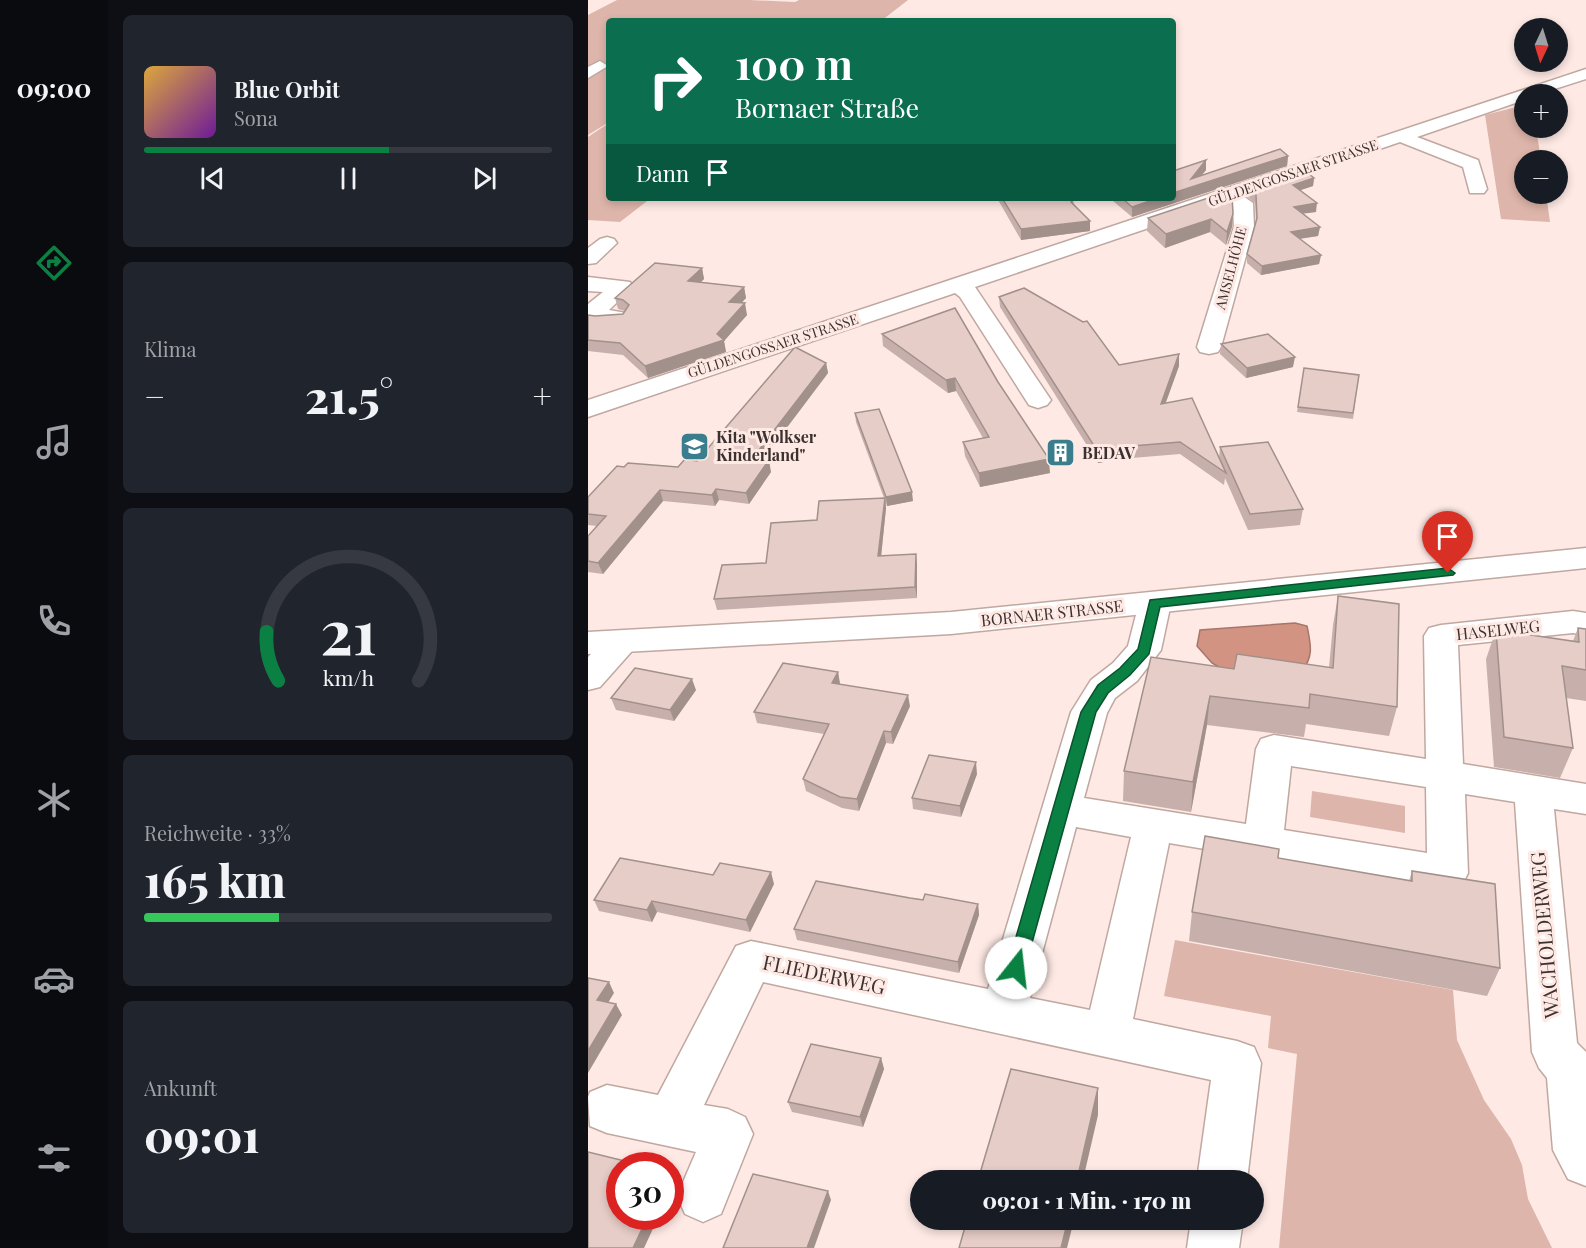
<!DOCTYPE html>
<html lang="de">
<meta charset="utf-8">
<style>
body{margin:0;font-family:"Playfair Display",serif;background:#20242c;color:#f1f3f6;height:100vh;display:flex;flex-direction:column;font-size:22px;white-space:nowrap}
*{box-sizing:border-box;margin:0}
p{font-size:20px;color:#9ea1a6}
.icon{flex:none;width:33px;height:33px;fill:none;stroke:currentColor;stroke-width:2;stroke-linecap:round;stroke-linejoin:round}
.map{position:relative;flex:1;overflow:hidden}
.sheet{display:flex;flex-direction:column;gap:15px;padding:15px;background:#0d0f14;width:480px}
.sheet>*{flex:none}
.hud{position:absolute;left:18px;top:18px;width:570px;height:183px;border-radius:6px;box-shadow:0 3px 9px #0003;background:#0b6e4f;color:#fff;overflow:hidden}
.needle{width:39px;rotate:184deg}
.buttons{position:absolute;left:926px;top:18px;display:grid;gap:12px}
.buttons a{display:grid;place-items:center;width:54px;height:54px;border-radius:50%;background:#171b24;box-shadow:0 3px 9px #0003;font-size:30px}
.speed{position:absolute;left:18px;top:1152px;display:flex;gap:12px;font-size:30px;font-weight:700;text-align:center}
.speed>*{display:grid;place-content:center;width:78px;height:78px;border-radius:50%;background:#171b24;box-shadow:0 3px 9px #0003;line-height:1}
.speed .limit{border:9px solid #d22;background:#fff;color:#111}
.pin{position:absolute;display:grid;place-items:center;width:51px;height:51px;color:#fff;margin:-62px -26px;border-radius:50% 50% 50% 0;rotate:-45deg;box-shadow:0 0 6px #0007}
.pin .icon{rotate:45deg}
.me{position:absolute;width:66px;margin:-33px;rotate:16deg;stroke-linejoin:round;filter:drop-shadow(0 0 4px #0008)}
.turn{display:flex;align-items:center;gap:21px;height:126px;padding:0 30px;font-size:27px}
.turn .icon{width:78px;height:78px;stroke-width:2.5}
.turn b{display:block;font-size:42px;line-height:51px}
.then{display:flex;align-items:center;height:57px;padding:0 30px;background:#0003;gap:12px;font-size:22px}
.big{font-size:45px;font-weight:800;line-height:1.1}
.sheet .card{flex:1;display:flex;flex-direction:column;justify-content:center;gap:9px;min-width:0;padding:0 21px;border-radius:9px;background:#20242c}
.sheet .dial{align-items:center;gap:0}
.dial svg{height:156px;overflow:visible;fill:none;stroke:#363941;stroke-width:7;stroke-linecap:round;text-anchor:middle}
.dial text{fill:#f1f3f6;stroke:none}
.song{display:flex;align-items:center;gap:18px}
.cover{width:72px;height:72px;border-radius:9px;background:linear-gradient(135deg,hsl(40 70% 55%),hsl(280 70% 35%))}
.played{height:6px;border-radius:3px;background:linear-gradient(90deg,#0b8043 60%,#363941 60%)}
.keys{display:flex;justify-content:space-around;direction:ltr}
.heat{display:flex;justify-content:space-between;align-items:center;font-size:33px;direction:ltr}
.charge{height:9px;border-radius:4px;background:linear-gradient(90deg,#34c759 33%,#363941 0)}
.trip{position:absolute;left:322px;top:1170px;width:354px;height:60px;border-radius:30px;background:#171b24;box-shadow:0 3px 9px #0003;font-weight:800;line-height:60px;text-align:center}
main{display:flex;flex:1;min-height:0}
.tabs{display:flex;flex-direction:column;width:108px;justify-content:space-around;align-items:center;background:#090b0e;color:#9ea1a6}
.tabs .icon{width:42px;height:42px}
.tabs .selected{color:#0b8043}
.tabs b{font-size:27px;color:#f1f3f6}
.map>svg:first-child{display:block}
.green{fill:#deb5aa}
.water{fill:#d39383;stroke:#a5766a;stroke-width:1.5}
.lines{fill:none;stroke-linecap:round;stroke-linejoin:round}
.minor-casing{stroke:#c0a8a1;stroke-width:3}
.major-casing{stroke:#c0a8a1;stroke-width:3}
.minor{fill:#fff;fill-rule:evenodd}
.major{fill:#fff;fill-rule:evenodd}
.wall{fill:#c7b0ab}
.shaded-wall{fill:#a2908b}
.building{fill:#e7cdc7;stroke:#a2908b;stroke-width:1.5}
.route{fill:#0b8043;stroke:#07532c;stroke-width:1.5}
.labels{text-anchor:middle;stroke-width:6;stroke-linejoin:round;paint-order:stroke}
.far-street-label{font-size:14px;fill:#3b312f;stroke:#fee9e4}
.poi-label{font-size:16px;font-weight:bold;fill:#3b312f;stroke:#fee9e4;text-anchor:start}
.street-label{font-size:16px;fill:#3b312f;stroke:#fee9e4}
.near-street-label{font-size:20px;fill:#3b312f;stroke:#fee9e4}
</style>
<main>
<nav class="tabs">
<b>09:00</b>
<svg class="icon selected" aria-label="directions" viewBox="0 0 24 24"><path d="M12 3l9 9-9 9-9-9zM9 14v-3h6M13 9l2 2-2 2"/></svg>
<svg class="icon" aria-label="music" viewBox="0 0 24 24"><path d="M9 18V5l10-2v13"/><circle cx="6" cy="18" r="3"/><circle cx="16" cy="16" r="3"/></svg>
<svg class="icon" aria-label="phone" viewBox="0 0 24 24"><path d="M5 4h4l2 5-3 2q2 4 5 5l2-3 5 2v4C11 20 4 13 5 4z"/></svg>
<svg class="icon" aria-label="climate" viewBox="0 0 24 24"><path d="M12 3v18M4 7l16 10M4 17L20 7"/></svg>
<svg class="icon" aria-label="car" viewBox="0 0 24 24"><path d="M5 17H2v-5l4-1 3-4h7l3 4 3 1v5h-3M9 17h6M6 11h13"/><circle cx="7" cy="17" r="2"/><circle cx="17" cy="17" r="2"/></svg>
<svg class="icon" aria-label="filters" viewBox="0 0 24 24"><path d="M4 7h16M4 17h16"/><circle cx="9" cy="7" r="2"/><circle cx="15" cy="17" r="2"/></svg>
</nav>
<section class="sheet">
<div class="card">
<div class="song"><i class="cover"></i><div><b>Blue Orbit</b><p>Sona</p></div></div>
<div class="played"></div>
<div class="keys"><svg class="icon" aria-label="previous" viewBox="0 0 24 24"><path d="M18 5L8 12l10 7zM5 5v14"/></svg><svg class="icon" aria-label="pause" viewBox="0 0 24 24"><path d="M8 5v14M16 5v14"/></svg><svg class="icon" aria-label="next" viewBox="0 0 24 24"><path d="M6 5l10 7-10 7zM19 5v14"/></svg></div>
</div>
<div class="card"><p>Klima</p>
<div class="heat"><a>−</a><b class="big">21.5°</b><a>+</a></div>
</div>
<div class="card dial"><svg viewBox="0 0 100 80">
<path d="M14 69A42 42 0 1 1 86 69"/>
<path d="M14 69A42 42 0 0 1 8 44" stroke="#0b8043"/>
<text x="50" y="56" font-size="32" font-weight="700">21</text>
<text x="50" y="72" font-size="11">km/h</text>
</svg></div>
<div class="card"><p>Reichweite · 33%</p><b class="big">165 km</b><div class="charge"></div></div>
<div class="card"><p>Ankunft</p><b class="big">09:01</b></div>
</section>
<div class="map">
<svg width="998" height="1248" viewBox="0 0 998 1248">
<rect width="100%" height="100%" fill="#fee9e4"/>
<g class="green">
<polygon points="29,0 161,0 207,2 211,0 320,0 293,21 21,21 21,122 0,135 0,15"/>
<polygon points="936,105 936,128 948,128 953,160 936,160 936,194 958,194 962,222 913,219 897,115"/>
<polygon points="21,123 21,198 63,198 32,222 0,220 0,137"/>
<polygon points="724,791 817,806 817,833 722,817"/>
<polygon points="587,940 865,990 869,1040 896,1100 923,1139 934,1165 940,1199 964,1248 691,1248 709,1054 680,1048 683,1016 576,996"/>
</g>
<path class="water" d="M707,623L719,626C723,645 726,657 713,672L634,669L624,663L609,646L612,630Z"/>
<g class="lines">
<defs>
<g id="minor">
<polygon points="12,61 20,66 0,78 0,67"/>
<polygon points="998,69 998,79 951,94 936,94 936,100 829,137 890,160 899,189 896,193 882,193 875,167 812,142 655,196 665,203 666,227 633,347 630,352 621,354 612,352 609,347 646,227 645,206 637,202 387,287 463,400 459,405 450,408 441,405 372,297 367,293 0,417 0,400"/>
<polygon points="19,237 26,239 29,243 8,263 0,264 0,248 12,239"/>
<polygon points="0,277 42,282 45,287 21,310 38,313 42,318 38,323 30,325 0,322 0,304 15,292 0,291"/>
<path d="M567,592L578,596L583,603L573,650L549,681L527,698L519,713L496,798L658,824L668,749L673,739L686,735L838,759L836,636L841,628L853,625L985,611L998,613V635L985,633L870,645L875,764L998,784V814L966,809L989,1043L998,1052V1186L980,1179L965,1150L959,1078L951,1068L944,1052L927,802L877,794L880,873L874,885L860,890L581,843L545,1019L649,1041L666,1047L673,1063L659,1180H609L623,1080L175,982L116,1105L140,1109L157,1117L165,1134L133,1214L115,1222L97,1214L89,1196L108,1152L19,1133L2,1126L0,1097L2,1092L19,1085L70,1095L148,946L163,941L400,989L483,712L503,680L525,663L540,646L551,603L556,596ZM703,766L838,787L839,853L696,830ZM488,827L543,837L502,1010L442,998Z"/>
<polygon points="35,631 47,634 52,642 12,687 0,690 0,657 23,634"/>
<polygon points="603,1220 655,1220 651,1248 599,1248"/>
</g>
<polygon id="major" points="998,548 998,568 363,634 0,654 0,632 363,612"/>
</defs>
<use href="#minor" class="minor-casing"/>
<use href="#major" class="major-casing"/>
<use href="#minor" class="minor"/>
<use href="#major" class="major"/>
</g>
<g class="wall">
<polygon points="700,156 699,166 544,217 525,201 525,198 585,198 618,160 618,170 613,176"/>
<polygon points="726,178 725,186 712,190 728,212 715,213 732,227 730,236 712,239 733,255 731,264 673,275 659,263 659,254 668,222 667,203 660,197 661,188"/>
<polygon points="638,192 644,227 638,245 622,232 577,248 559,231 560,218"/>
<polygon points="409,198 485,198 486,205 502,221 502,231 433,240"/>
<polygon points="114,268 116,279 113,282 156,287 158,298 153,303 159,315 136,341 138,352 60,378 35,355 0,351 0,315 7,316 35,314 37,311 30,309 27,298"/>
<polygon points="411,297 531,365 591,354 591,366 577,404 631,458 632,447 715,509 712,525 660,530 637,478 636,485 592,454 532,459 510,463 412,307"/>
<polygon points="367,308 462,473 392,487 377,456 375,442 395,438 368,391 360,393 295,346 294,334"/>
<polygon points="633,344 705,367 658,378 632,354"/>
<polygon points="238,363 240,373 174,460 183,472 161,504 131,500 127,506 75,501 15,574 0,572 0,536 9,526 0,525 0,497 36,467 90,467 109,461"/>
<polygon points="716,368 771,375 765,419 709,412"/>
<polygon points="267,413 325,501 299,506 298,502 298,508 293,556 329,564 329,598 129,610 126,599 178,563 229,520 296,498 268,422"/>
<polygon points="750,596 809,707 801,736 718,724 716,737 619,725 603,812 535,801 536,771 646,669 741,667 745,625"/>
<polygon points="990,628 998,629 998,701 978,698 985,748 972,778 906,767 898,659 908,630 985,641"/>
<polygon points="250,672 252,684 322,706 305,744 298,743 271,811 254,808 218,791 215,779 236,734 169,723 166,712"/>
<polygon points="108,690 86,721 28,710 23,698"/>
<polygon points="389,774 373,817 325,809 324,798"/>
<polygon points="690,858 821,881 824,871 912,968 899,996 601,941 604,912"/>
<polygon points="125,875 186,884 162,932 69,912 64,922 11,911 6,900"/>
<polygon points="322,898 390,904 391,915 371,973 209,940 206,929"/>
<polygon points="293,1058 296,1069 275,1127 204,1112 200,1102"/>
</g>
<g class="shaded-wall">
<polygon points="700,156 699,166 544,217 544,207 571,198 585,198 585,193 603,179 618,160 618,170 604,187"/>
<polygon points="726,178 725,186 704,193 705,185"/>
<polygon points="729,203 728,212 705,215 706,207"/>
<polygon points="645,214 644,227 638,245 639,232"/>
<polygon points="623,219 622,232 577,248 578,234"/>
<polygon points="502,221 502,231 433,240 433,229"/>
<polygon points="732,227 730,236 702,240 703,232"/>
<polygon points="733,255 731,264 673,275 674,266"/>
<polygon points="114,268 116,279 102,292 100,281"/>
<polygon points="156,287 158,298 144,313 141,302"/>
<polygon points="157,303 159,315 136,341 138,352 60,378 57,366 129,334"/>
<polygon points="591,354 591,366 573,416 573,404"/>
<polygon points="707,357 705,367 658,378 659,368"/>
<polygon points="238,363 240,373 167,470 164,459"/>
<polygon points="367,378 368,391 360,393 358,380"/>
<polygon points="532,447 532,459 510,463 510,452"/>
<polygon points="461,459 462,473 392,487 391,473"/>
<polygon points="181,460 183,472 161,504 158,493"/>
<polygon points="128,489 131,500 127,506 124,495"/>
<polygon points="72,490 75,501 15,574 10,563"/>
<polygon points="324,492 325,501 299,506 298,497"/>
<polygon points="297,498 298,508 292,567 290,556"/>
<polygon points="328,554 329,564 329,598 327,587"/>
<polygon points="250,672 252,684 246,695 244,683"/>
<polygon points="104,679 108,690 86,721 82,710"/>
<polygon points="320,695 322,706 305,744 303,732"/>
<polygon points="622,696 619,725 603,812 605,782"/>
<polygon points="296,731 298,743 271,811 269,799"/>
<polygon points="388,762 389,774 373,817 372,806"/>
<polygon points="183,872 186,884 162,932 158,920"/>
<polygon points="64,901 69,912 64,922 59,910"/>
<polygon points="390,904 391,915 371,973 370,962"/>
<polygon points="21,982 26,993 15,1011 9,1000"/>
<polygon points="28,1004 34,1015 0,1073 0,1051"/>
<polygon points="293,1058 296,1069 275,1127 272,1117"/>
<polygon points="510,1088 510,1115 495,1180 489,1180"/>
<polygon points="82,1173 88,1181 82,1192"/>
<polygon points="240,1191 243,1200 226,1248 219,1248"/>
<polygon points="60,1216 71,1216 56,1248 45,1248"/>
<polygon points="480,1220 486,1220 479,1248 473,1248"/>
</g>
<g class="building">
<polygon points="692,149 700,156 585,193 585,171 618,160 603,179"/>
<polygon points="716,170 726,178 705,185 729,203 706,207 732,227 703,232 733,255 674,266 659,254 669,218 668,195 661,188"/>
<polygon points="638,192 644,195 645,214 639,232 623,219 578,234 560,218"/>
<polygon points="414,198 485,198 486,199 483,202 502,221 433,229"/>
<polygon points="534,198 571,198 544,207"/>
<polygon points="67,263 114,268 100,281 156,287 141,302 157,303 129,334 136,340 57,366 32,343 0,340 0,315 7,316 35,314 41,305 35,300 27,298"/>
<polygon points="436,288 495,322 499,321 531,365 591,354 573,404 604,398 638,473 592,442 532,447 510,452 411,297"/>
<polygon points="367,308 410,382 461,459 391,473 375,442 401,437 367,378 358,380 294,334"/>
<polygon points="680,334 707,357 659,368 633,344"/>
<polygon points="207,347 238,363 164,459 181,460 158,493 128,489 124,495 72,490 10,563 0,561 0,536 18,516 0,514 0,497 29,466 36,467 40,463 90,467 97,459 109,461"/>
<polygon points="716,368 771,375 765,413 710,407"/>
<polygon points="291,409 324,492 298,497 267,413"/>
<polygon points="680,442 715,509 662,514 632,447"/>
<polygon points="297,498 290,556 328,554 327,587 126,599 134,565 178,563 183,523 229,520 231,501"/>
<polygon points="750,596 811,604 809,707 722,694 721,708 622,696 605,782 536,771 563,657 646,669 649,654 745,668"/>
<polygon points="990,628 998,629 998,670 974,666 985,748 916,737 908,630 991,642"/>
<polygon points="195,663 250,672 244,683 320,695 303,732 296,731 269,799 252,797 215,779 241,724 166,712"/>
<polygon points="47,668 104,679 82,710 23,698"/>
<polygon points="341,755 388,762 372,806 324,798"/>
<polygon points="617,836 691,849 690,858 824,881 824,871 907,884 912,968 604,912"/>
<polygon points="32,858 125,875 132,863 183,872 158,920 64,901 59,910 6,900"/>
<polygon points="228,881 322,898 335,900 337,894 390,904 370,962 206,929"/>
<polygon points="0,978 21,982 9,1000 28,1004 0,1051"/>
<polygon points="223,1044 293,1058 272,1117 200,1102"/>
<polygon points="423,1069 510,1088 489,1180 390,1180"/>
<polygon points="0,1152 57,1166 32,1166 32,1216 60,1216 45,1248 0,1248"/>
<polygon points="165,1174 240,1191 219,1248 135,1248"/>
<polygon points="379,1220 480,1220 473,1248 371,1248"/>
</g>
<polygon class="route" points="860,568 867,573 865,575 572,607 561,654 542,675 520,693 508,712 437,968 435,974 428,976 422,974 419,968 493,712 510,685 532,668 550,649 562,600"/>
<defs>
<symbol id="school-square" viewBox="-11 -11 22 22"><rect x="-9" y="-9" width="18" height="18" rx="4" fill="#3a7e8d" stroke="#fee9e4"/><path d="M0-5L7-2L0 1L-7-2ZM-4 1L0 2.5L4 1V4Q0 6-4 4Z" fill="#fff"/></symbol>
<symbol id="building-square" viewBox="-11 -11 22 22"><rect x="-9" y="-9" width="18" height="18" rx="4" fill="#3a7e8d" stroke="#fee9e4"/><path d="M-4-6H4V6H1V3H-1V6H-4ZM-2.5-4.3h1.7v1.8h-1.7ZM.8-4.3h1.7v1.8H.8ZM-2.5-1h1.7V.8h-1.7ZM.8-1h1.7V.8H.8Z" fill="#fff"/></symbol>
</defs>
<g fill-rule="evenodd">
<use href="#school-square" x="90" y="430" width="33" height="33"/>
<use href="#building-square" x="456" y="436" width="33" height="33"/>
</g>
<g class="labels">
<g class="far-street-label">
<text transform="translate(705 173) rotate(-19)" y="5">GÜLDENGOSSAER STRASSE</text>
<text transform="translate(643 268) rotate(-75)" y="5">AMSELHÖHE</text>
<text transform="translate(185 346) rotate(-18)" y="5">GÜLDENGOSSAER STRASSE</text>
</g>
<g class="poi-label">
<text x="128" y="443">Kita "Wolkser<tspan x="128" dy="18">Kinderland"</tspan></text>
<text x="494" y="459">BEDAV</text>
</g>
<g class="street-label">
<text transform="translate(464 613) rotate(-6)" y="6">BORNAER STRASSE</text>
<text transform="translate(910 630) rotate(-6)" y="6">HASELWEG</text>
</g>
<g class="near-street-label">
<text transform="translate(957 935) rotate(-95)" y="7">WACHOLDERWEG</text>
<text transform="translate(236 975) rotate(12)" y="7">FLIEDERWEG</text>
</g>
</g>
</svg>
<div class="buttons">
<a><svg class="needle" viewBox="-14 -14 28 28"><path d="M0-13l5 13h-10z" fill="#e53935"/><path d="M0 13l5-13h-10z" fill="#9ea1a6"/></svg></a>
<a>+</a>
<a>−</a>
</div>
<div class="speed"><div class="limit">30</div></div>
<div class="pin" style="left:860px;top:573px;background:#d93025"><svg class="icon" aria-label="arrive" viewBox="0 0 24 24"><path d="M6 21V4h12l-3 4 3 4H6"/></svg></div>
<svg class="me" style="left:428px;top:968px" viewBox="-20 -20 40 40"><circle r="19" fill="#fff"/><path d="M0-13L10 11 0 6-10 11z" fill="#0b8043"/></svg>
<div class="trip">09:01 · 1 Min. · 170 m</div>
<div class="hud">
<div class="turn"><svg class="icon" aria-label="right" viewBox="0 0 24 24"><path d="M7 20v-9h11M14 6l5 5-5 5"/></svg><div><b>100 m</b>Bornaer Straße</div></div>
<div class="then">Dann<svg class="icon" aria-label="arrive" viewBox="0 0 24 24"><path d="M6 21V4h12l-3 4 3 4H6"/></svg></div>
</div>
</div>
</main>
